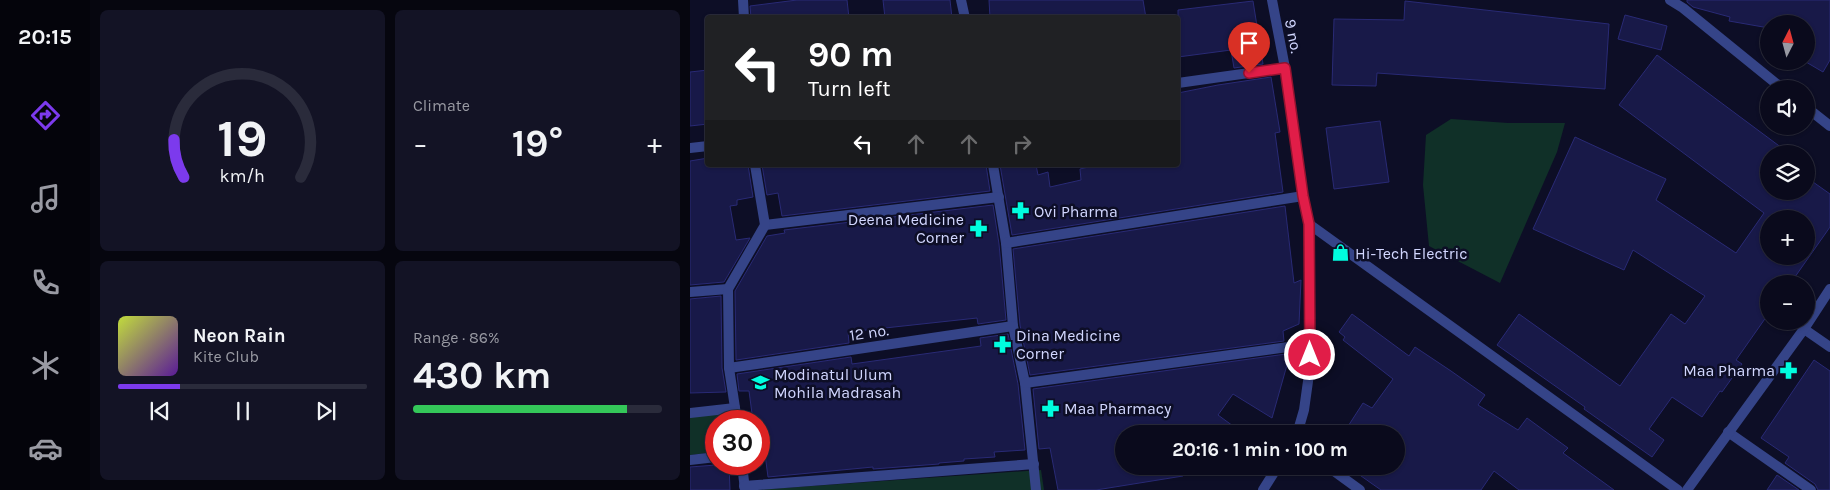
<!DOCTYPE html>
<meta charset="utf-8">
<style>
body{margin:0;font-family:Karla,sans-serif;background:#131325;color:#f1f3f6;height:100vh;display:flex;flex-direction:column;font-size:19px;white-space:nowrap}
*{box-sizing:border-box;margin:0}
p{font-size:16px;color:#999aa3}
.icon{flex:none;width:28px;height:28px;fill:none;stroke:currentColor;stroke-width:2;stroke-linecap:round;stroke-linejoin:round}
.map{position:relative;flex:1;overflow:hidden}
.drawer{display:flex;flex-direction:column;gap:10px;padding:10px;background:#06060f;width:600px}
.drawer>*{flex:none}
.hud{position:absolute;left:15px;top:15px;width:475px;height:152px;border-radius:5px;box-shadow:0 1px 4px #0004,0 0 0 1px #2a2b3b;background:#202124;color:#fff;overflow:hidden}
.needle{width:32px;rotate:6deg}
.fabs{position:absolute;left:1070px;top:15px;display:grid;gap:10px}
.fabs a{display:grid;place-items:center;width:55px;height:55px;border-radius:50%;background:#0a0a1c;box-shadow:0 1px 4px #0004,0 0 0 1px #2a2b3b;font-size:25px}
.speed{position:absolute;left:15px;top:410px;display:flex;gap:10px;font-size:25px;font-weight:700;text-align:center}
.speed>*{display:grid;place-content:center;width:65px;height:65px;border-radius:50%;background:#0a0a1c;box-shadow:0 1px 4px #0004,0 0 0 1px #2a2b3b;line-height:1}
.speed .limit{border:8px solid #d22;background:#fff;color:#111}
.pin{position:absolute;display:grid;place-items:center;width:42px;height:42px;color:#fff;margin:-51px -21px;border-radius:50% 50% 50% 0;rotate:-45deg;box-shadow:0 0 5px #0007}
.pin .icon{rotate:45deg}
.me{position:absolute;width:55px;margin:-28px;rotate:0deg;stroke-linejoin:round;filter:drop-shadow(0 0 4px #0008)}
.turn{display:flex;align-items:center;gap:18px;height:105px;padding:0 20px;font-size:22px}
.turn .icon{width:65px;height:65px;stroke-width:2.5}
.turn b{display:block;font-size:35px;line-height:42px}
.lanes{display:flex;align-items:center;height:48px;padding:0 20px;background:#0003;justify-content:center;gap:25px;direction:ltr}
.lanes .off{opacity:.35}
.big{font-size:38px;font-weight:700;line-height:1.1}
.drawer .tile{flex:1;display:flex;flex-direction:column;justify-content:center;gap:8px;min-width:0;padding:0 18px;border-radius:8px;background:#131325}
.drawer .dial{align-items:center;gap:0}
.dial svg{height:130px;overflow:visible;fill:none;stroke:#2a2b3b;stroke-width:7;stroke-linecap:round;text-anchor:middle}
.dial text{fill:#f1f3f6;stroke:none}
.song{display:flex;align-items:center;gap:15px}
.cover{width:60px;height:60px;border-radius:8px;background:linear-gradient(135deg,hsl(70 70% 55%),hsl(270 70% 35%))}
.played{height:5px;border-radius:2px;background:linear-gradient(90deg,#7c3aed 25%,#2a2b3b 25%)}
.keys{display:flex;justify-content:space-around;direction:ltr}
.heat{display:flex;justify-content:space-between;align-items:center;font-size:28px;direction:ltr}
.charge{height:8px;border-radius:4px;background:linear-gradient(90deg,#34c759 86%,#2a2b3b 0)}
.drawer .tiles{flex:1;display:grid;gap:10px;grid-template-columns:repeat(2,1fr)}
.trip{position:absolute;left:425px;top:425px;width:290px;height:50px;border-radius:25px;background:#0a0a1c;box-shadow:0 1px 4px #0004,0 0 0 1px #2a2b3b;font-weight:700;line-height:50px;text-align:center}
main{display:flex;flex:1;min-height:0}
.menu{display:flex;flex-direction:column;width:90px;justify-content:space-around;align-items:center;background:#04040b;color:#999aa3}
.menu .icon{width:35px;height:35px}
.menu .current{color:#7c3aed}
.menu b{font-size:22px;color:#f1f3f6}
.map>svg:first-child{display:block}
.green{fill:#103028}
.building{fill:#181948;stroke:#292a75;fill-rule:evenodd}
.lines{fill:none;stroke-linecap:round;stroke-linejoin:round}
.minor{stroke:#354488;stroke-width:10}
.route-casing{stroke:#92132f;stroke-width:12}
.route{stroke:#e11d48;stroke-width:9}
.labels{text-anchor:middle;stroke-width:5;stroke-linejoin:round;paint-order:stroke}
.street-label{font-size:16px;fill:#d2d7ff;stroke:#0d0e26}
.poi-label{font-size:16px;fill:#d2d7ff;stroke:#0d0e26;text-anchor:start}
</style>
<main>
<nav class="menu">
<b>20:15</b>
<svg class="icon current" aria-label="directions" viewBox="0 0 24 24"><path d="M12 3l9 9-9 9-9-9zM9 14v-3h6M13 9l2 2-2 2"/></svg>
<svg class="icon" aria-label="music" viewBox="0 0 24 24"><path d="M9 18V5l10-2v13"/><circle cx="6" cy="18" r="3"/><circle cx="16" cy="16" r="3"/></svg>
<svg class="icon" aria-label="phone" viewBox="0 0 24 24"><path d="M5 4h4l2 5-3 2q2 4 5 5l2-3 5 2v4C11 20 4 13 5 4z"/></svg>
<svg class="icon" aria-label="climate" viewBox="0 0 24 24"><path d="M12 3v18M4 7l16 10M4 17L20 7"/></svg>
<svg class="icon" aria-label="car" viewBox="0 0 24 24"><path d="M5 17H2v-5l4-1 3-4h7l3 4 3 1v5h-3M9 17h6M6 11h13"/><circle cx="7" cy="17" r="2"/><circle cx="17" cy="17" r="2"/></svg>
</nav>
<section class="drawer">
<div class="tiles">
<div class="tile dial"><svg viewBox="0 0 100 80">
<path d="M14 69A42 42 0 1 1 86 69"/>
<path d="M14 69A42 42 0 0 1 8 46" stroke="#7c3aed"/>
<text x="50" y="56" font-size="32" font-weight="700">19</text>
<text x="50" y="72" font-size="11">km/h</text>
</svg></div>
<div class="tile"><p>Climate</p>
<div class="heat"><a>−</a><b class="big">19°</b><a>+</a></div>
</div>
<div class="tile">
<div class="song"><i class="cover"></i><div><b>Neon Rain</b><p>Kite Club</p></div></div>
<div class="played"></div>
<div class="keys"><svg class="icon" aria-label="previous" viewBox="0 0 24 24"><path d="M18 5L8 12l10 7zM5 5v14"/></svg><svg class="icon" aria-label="pause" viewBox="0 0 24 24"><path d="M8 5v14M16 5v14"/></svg><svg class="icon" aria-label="next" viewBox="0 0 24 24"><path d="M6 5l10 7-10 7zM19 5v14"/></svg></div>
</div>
<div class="tile"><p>Range · 86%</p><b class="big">430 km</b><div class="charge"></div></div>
</div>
</section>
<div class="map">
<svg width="1140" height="490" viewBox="0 0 1140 490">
<rect width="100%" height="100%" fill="#0d0e26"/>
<g class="green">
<polygon points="761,119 818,123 875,123 867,152 810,283 739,246 733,185 736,135"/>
<polygon points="31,412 32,421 26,421 26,452 0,455 0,416"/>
<polygon points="351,470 354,490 64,490"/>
</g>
<g class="building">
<polygon points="107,0 157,0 159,18 61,18 60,6"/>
<polygon points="193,0 260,0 262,18 195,18"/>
<polygon points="299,0 453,0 456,18 300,18"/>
<polygon points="997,0 1140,0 1140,60 1133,72 1116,62 1116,24 1079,24 1079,28 1039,21 1040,17 1003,7 997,2"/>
<polygon points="563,1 573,64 544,68 541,50 488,57 488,10"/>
<polygon points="715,1 919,24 915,89 687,73 686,86 642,85 644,19 714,20"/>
<polygon points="935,15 977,26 971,50 928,39"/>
<path d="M967,55L1100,154H1079V191H1116V177L1140,194V227L1100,284H1079V313L1046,360L1052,364L1032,392L1030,391L1012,417L982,397L959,429L974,440L962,457L894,409L895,407L807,345L829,314L930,386L981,314L995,324L1015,296L943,250L934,270L843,229L885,137L976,179L966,200L1046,253L1074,213L929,105ZM1079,216L1082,219H1116V256H1079Z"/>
<polygon points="18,70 18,124 0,126 0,72"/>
<polygon points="581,77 590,132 585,133 593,192 322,235 310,165 346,165 348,175 358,172 360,187 391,180 390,169 407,165 488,165 488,93 528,85"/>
<polygon points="690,121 699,182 644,189 636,128"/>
<polygon points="18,158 18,165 58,165 63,197 47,200 47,205 40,206 46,240 60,238 34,282 0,285 0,161"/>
<polygon points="72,165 296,165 300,191 92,216 88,193 77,195"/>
<polygon points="303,205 309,244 316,320 288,324 287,318 158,332 159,343 46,360 45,291 77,236 95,233 94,230"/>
<polygon points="595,206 604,283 611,280 609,324 593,331 594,341 340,375 330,325 323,249"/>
<polygon points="31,296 32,368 36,392 0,393 0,299"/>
<polygon points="662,314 719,356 725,347 761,371 795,395 788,405 828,430 837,418 878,448 873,453 924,490 829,490 804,471 791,490 691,490 681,483 657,466 706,466 706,434 653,434 673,403 682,408 703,379 653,340 655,337 649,332"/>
<polygon points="318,334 328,384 335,450 304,452 305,457 274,459 274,461 249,463 249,464 183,469 183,467 78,477 71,424 69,424 69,421 63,421 59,391 49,391 47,374 161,357 162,364 291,346 290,338"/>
<polygon points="596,354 597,365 582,418 543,394 528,415 554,434 434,434 434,466 492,466 493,476 406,490 368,490 360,448 349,449 343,389"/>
<polygon points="1124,360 1140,371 1140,490 1128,490 1125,484 1095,463 1099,457 1071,438"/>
<polygon points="39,464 40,490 0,490 0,467"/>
<polygon points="1087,475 1109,490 1077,490"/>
</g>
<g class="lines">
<g class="minor">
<polyline points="53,0 54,18"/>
<polyline points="271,0 275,18"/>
<polyline points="582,0 595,68 613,196 619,224 620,367 614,410 607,434"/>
<polyline points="980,0 993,8 1093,89"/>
<polyline points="488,83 595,68"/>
<polyline points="1116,107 1140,126"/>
<polyline points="0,148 18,146"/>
<polyline points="303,165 316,243 323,326 335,383 346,490"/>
<polyline points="619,224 988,490"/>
<polyline points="75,225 309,197"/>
<polyline points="316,243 613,196"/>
<polyline points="0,292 38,289"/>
<polyline points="1114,329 1140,347"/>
<polyline points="39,368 323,326"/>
<polyline points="335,383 620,344"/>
<polyline points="0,413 45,408"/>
<polyline points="47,421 39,368 38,289 75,225 65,165"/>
<polyline points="1038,432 1121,490"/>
<polyline points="0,460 26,457"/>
<polyline points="52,464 55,490"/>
<polyline points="637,466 670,490"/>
<polyline points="54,486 344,464"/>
<polyline points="573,490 588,466"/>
<polyline points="997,490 1114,329 1140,289"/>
</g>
</g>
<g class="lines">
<defs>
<polyline id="route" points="559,73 595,68 613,196 619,224 620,355"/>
</defs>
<use href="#route" class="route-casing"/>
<use href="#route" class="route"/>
</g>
<defs>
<symbol id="pharmacy-bare" viewBox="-9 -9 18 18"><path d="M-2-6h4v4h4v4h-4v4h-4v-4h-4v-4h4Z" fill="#00fddf" stroke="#0d0e26" stroke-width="2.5" paint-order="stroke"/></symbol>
<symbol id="shop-bare" viewBox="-9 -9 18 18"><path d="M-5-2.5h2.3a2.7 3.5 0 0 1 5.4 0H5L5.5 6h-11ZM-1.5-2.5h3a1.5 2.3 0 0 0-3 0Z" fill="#00fddf" stroke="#0d0e26" stroke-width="2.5" paint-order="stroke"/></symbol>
<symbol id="university-bare" viewBox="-9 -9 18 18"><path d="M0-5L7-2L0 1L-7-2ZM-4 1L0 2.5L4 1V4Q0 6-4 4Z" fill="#00fddf" stroke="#0d0e26" stroke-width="2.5" paint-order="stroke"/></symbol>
</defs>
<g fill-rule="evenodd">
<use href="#pharmacy-bare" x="318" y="198" width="25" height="25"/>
<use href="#pharmacy-bare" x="276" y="216" width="25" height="25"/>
<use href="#shop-bare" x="638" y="240" width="25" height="25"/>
<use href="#pharmacy-bare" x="300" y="332" width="25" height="25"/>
<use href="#pharmacy-bare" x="1086" y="358" width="25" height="25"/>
<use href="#university-bare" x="58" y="370" width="25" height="25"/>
<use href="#pharmacy-bare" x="348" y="396" width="25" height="25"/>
</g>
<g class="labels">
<g class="street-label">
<text transform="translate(604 36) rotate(79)" y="6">9 no.</text>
<text transform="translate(179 332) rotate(-8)" y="6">12 no.</text>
</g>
<g class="poi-label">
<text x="344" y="217">Ovi Pharma</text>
<text x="274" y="225" text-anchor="end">Deena Medicine<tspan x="274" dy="18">Corner</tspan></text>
<text x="665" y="259">Hi-Tech Electric</text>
<text x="326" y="341">Dina Medicine<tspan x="326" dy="18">Corner</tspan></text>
<text x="1085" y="376" text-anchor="end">Maa Pharma</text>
<text x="84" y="380">Modinatul Ulum<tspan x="84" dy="18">Mohila Madrasah</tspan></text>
<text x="374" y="414">Maa Pharmacy</text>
</g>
</g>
</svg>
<div class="fabs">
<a><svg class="needle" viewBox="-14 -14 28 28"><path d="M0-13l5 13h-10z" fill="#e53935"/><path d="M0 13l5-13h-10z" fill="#999aa3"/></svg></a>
<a><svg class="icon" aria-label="sound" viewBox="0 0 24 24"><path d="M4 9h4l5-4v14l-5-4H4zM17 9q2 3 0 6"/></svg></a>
<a><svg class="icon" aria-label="layers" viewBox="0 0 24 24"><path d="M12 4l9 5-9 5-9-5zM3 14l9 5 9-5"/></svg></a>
<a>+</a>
<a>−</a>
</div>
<div class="speed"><div class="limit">30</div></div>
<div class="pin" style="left:559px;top:73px;background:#d93025"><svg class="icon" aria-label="arrive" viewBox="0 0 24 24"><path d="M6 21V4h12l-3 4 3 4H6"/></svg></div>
<svg class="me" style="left:620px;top:355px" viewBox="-20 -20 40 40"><circle r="17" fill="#e11d48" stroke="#fff" stroke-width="3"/><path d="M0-11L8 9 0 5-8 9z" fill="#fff"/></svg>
<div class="trip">20:16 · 1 min · 100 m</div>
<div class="hud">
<div class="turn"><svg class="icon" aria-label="left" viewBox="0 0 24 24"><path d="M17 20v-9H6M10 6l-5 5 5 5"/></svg><div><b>90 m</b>Turn left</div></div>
<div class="lanes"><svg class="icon" aria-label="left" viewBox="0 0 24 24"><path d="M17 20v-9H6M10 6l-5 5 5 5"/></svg><svg class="icon off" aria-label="ahead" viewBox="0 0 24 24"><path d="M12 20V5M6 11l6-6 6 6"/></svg><svg class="icon off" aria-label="ahead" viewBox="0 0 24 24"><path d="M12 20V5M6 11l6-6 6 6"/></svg><svg class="icon off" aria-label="right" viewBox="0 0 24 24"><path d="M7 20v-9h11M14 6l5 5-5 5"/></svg></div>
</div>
</div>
</main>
